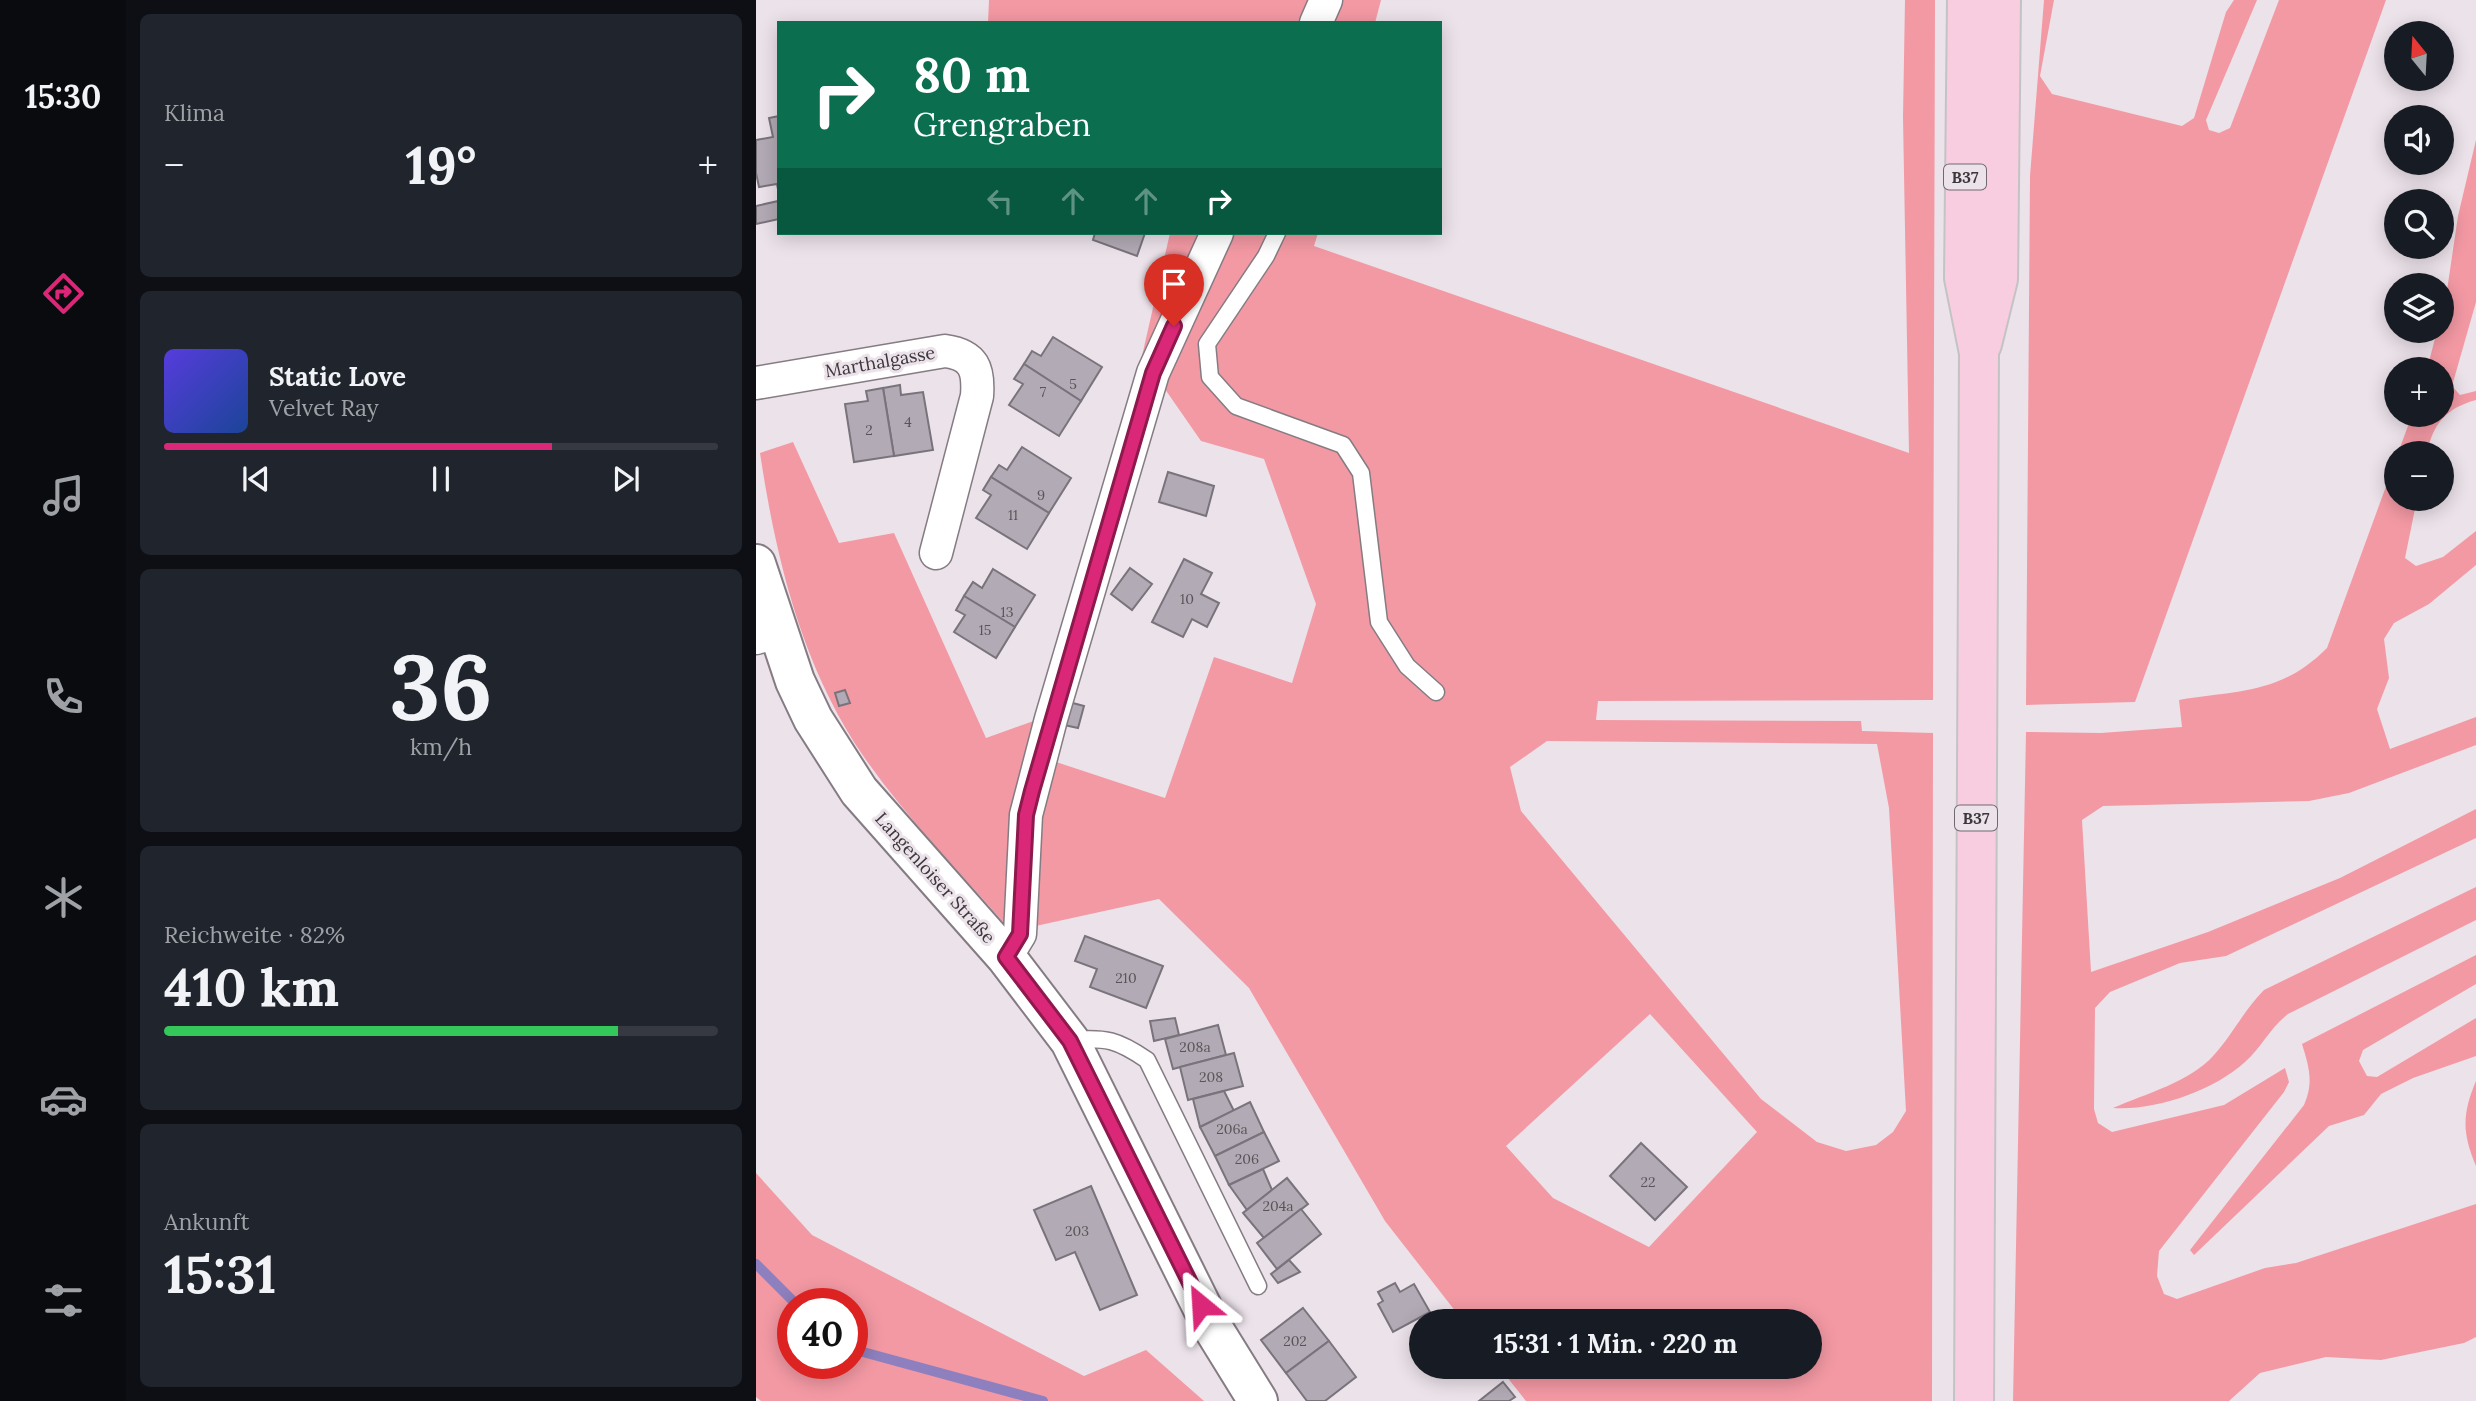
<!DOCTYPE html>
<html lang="de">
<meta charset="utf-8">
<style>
body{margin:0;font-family:Lora,serif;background:#20242c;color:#f1f3f6;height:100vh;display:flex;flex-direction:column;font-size:26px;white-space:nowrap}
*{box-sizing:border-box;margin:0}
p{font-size:23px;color:#9ea1a6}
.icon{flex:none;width:38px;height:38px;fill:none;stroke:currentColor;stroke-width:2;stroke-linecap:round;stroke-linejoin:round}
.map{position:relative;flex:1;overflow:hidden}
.details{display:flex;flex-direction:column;gap:14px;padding:14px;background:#0d0f14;width:630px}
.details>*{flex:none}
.banner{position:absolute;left:21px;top:21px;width:665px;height:214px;border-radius:0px;box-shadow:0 4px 18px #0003;background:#0b6e4f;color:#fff;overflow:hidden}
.needle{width:46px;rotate:342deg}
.controls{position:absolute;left:1628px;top:21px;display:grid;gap:14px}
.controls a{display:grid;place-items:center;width:70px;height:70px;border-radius:50%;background:#171b24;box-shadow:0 4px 18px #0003;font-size:35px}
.speed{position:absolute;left:21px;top:1288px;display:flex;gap:14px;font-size:35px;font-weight:700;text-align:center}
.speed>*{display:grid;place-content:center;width:91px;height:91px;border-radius:50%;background:#171b24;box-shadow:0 4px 18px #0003;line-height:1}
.speed .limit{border:10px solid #d22;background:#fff;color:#111}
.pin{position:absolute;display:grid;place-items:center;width:60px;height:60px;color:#fff;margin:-72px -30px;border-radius:50% 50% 50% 0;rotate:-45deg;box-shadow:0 0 7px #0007}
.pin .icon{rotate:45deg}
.me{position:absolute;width:77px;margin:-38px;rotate:333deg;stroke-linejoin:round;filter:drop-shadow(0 0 5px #0008)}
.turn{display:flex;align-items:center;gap:24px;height:147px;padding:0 21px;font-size:32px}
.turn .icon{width:91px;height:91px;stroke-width:2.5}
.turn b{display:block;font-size:49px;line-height:60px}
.lanes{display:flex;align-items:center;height:66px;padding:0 21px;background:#0003;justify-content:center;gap:35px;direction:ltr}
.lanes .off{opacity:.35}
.big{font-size:52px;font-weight:800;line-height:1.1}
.details .widget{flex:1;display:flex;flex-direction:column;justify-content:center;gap:10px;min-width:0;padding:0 24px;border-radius:10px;background:#20242c}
.details .dial{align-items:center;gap:0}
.dial b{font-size:91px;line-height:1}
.song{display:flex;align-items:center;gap:21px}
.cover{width:84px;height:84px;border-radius:10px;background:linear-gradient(135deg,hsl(250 70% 55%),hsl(220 70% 35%))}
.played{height:7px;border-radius:4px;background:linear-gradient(90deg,#db2777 70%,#363941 70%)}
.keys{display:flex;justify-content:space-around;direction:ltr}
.heat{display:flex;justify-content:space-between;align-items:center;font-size:38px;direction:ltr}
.charge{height:10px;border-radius:5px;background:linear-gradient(90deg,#34c759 82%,#363941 0)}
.trip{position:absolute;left:653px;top:1309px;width:413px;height:70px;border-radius:35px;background:#171b24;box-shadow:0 4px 18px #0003;font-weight:800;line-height:70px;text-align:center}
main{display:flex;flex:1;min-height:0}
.tabs{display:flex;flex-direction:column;width:126px;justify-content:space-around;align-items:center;background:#090b0e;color:#9ea1a6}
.tabs .icon{width:49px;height:49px}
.tabs .current{color:#db2777}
.tabs b{font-size:32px;color:#f1f3f6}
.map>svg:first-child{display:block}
.green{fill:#f399a4;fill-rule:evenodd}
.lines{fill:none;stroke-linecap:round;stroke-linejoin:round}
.stream{stroke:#8e80be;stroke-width:10}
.building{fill:#b2abb5;stroke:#79737c;stroke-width:2}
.lane-casing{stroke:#857c83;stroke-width:19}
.street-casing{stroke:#857c83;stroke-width:35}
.secondary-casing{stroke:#857c83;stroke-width:42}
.primary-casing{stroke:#c4c3c4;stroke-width:42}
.lane{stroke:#fff;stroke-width:16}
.street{stroke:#fff;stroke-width:32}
.secondary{stroke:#fff;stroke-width:38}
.primary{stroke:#f8cddf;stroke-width:38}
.route-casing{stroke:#8e194d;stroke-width:18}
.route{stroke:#db2777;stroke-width:12}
.labels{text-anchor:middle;stroke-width:6;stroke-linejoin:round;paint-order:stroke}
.number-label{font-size:14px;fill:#595459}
.shield{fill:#ece2ea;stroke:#706a6f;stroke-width:2}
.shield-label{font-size:16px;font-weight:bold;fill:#3b373a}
.street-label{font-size:18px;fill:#3b373a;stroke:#ece2ea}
</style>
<main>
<nav class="tabs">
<b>15:30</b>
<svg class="icon current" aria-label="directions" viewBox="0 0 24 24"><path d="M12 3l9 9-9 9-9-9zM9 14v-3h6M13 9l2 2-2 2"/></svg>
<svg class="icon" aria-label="music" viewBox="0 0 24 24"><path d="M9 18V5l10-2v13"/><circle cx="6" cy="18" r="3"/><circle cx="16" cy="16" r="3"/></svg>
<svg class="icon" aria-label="phone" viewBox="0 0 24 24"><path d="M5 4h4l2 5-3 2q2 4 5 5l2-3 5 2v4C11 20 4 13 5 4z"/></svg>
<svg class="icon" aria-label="climate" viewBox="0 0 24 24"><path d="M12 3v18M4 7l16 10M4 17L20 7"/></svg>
<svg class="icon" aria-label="car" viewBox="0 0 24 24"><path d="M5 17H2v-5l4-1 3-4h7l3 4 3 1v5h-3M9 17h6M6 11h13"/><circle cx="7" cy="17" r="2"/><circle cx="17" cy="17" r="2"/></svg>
<svg class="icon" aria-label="filters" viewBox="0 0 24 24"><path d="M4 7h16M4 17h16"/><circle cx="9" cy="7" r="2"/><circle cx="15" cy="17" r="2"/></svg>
</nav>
<section class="details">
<div class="widget"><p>Klima</p>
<div class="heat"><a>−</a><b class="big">19°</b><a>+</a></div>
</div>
<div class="widget">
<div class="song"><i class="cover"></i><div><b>Static Love</b><p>Velvet Ray</p></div></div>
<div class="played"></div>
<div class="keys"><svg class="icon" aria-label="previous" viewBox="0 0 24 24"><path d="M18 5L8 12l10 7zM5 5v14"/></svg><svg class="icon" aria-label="pause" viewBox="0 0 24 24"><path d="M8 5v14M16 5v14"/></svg><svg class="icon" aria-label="next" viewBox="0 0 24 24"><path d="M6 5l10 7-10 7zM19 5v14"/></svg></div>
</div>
<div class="widget dial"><b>36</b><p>km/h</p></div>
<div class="widget"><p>Reichweite · 82%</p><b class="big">410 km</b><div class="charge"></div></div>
<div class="widget"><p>Ankunft</p><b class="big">15:31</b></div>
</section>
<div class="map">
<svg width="1720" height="1401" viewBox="0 0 1720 1401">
<rect width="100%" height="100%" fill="#ece2ea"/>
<g class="green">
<polygon points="233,0 625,0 619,23 232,23"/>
<path d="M1149,0H1179L1177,700L842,701L840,720L1105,721L1106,731L1177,733L1176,1401H770L743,1367H1054V1321H707L629,1221L493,988L403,899L275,927L248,923C201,869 149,816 108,757C46,667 20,559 4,453L37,442L83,543L138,533L230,738L286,718L276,754L409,798L458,657L536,683L560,604L508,459L445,441L386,356L414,233H562L558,246L1153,453L1147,117ZM791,741L1121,744L1133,808L1150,1111L1137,1132L1120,1145L1090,1151L1061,1142L1005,1099L765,811L754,767ZM894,1014L1001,1132L893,1247L797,1198L750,1146Z"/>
<polygon points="1288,0 1298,0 1284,76 1296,94 1426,126 1438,118 1470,12 1478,0 1501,0 1450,120 1453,130 1463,133 1474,128 1523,0 1630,0 1379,702 1270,705 1274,176"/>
<path d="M1720,140V302L1696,386L1704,395L1720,391V400C1690,408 1677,424 1671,453H1642L1656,415H1685V369H1671L1681,331H1685L1702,216Z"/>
<path d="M1640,459V499H1661L1649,558L1660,566L1687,557L1720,531V565L1673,604L1638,623L1628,639L1633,678L1621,709L1634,749L1720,717V745L1593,793L1553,801L1347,806L1326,820L1335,972L1452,932L1584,878L1720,809V838L1470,956L1424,963L1354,992L1339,1008L1338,1109L1342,1123L1356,1132L1468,1105L1529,1068L1533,1082L1528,1092L1403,1251L1401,1276L1408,1294L1421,1299L1509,1268L1540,1263L1720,1204V1337L1708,1343L1625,1360L1570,1357L1504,1373L1473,1401H1257L1270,732L1345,733L1426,727L1423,700C1485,690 1525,694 1571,648Z"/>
<path d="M1720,887V920L1532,1014C1513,1029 1506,1047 1489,1062C1457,1091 1399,1111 1357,1108C1389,1094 1434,1082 1458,1055C1477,1034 1488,1010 1508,990Z"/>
<path d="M1720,955V984L1607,1050L1603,1061L1611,1076L1621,1077L1720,1018V1056L1657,1078L1625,1094L1608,1115L1573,1126L1438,1255L1434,1250L1548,1105C1558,1082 1553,1067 1546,1044Z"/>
<path d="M1720,1081V1166C1706,1133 1706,1114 1720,1081Z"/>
<path d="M0,1173L56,1235L328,1376L390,1350L448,1401H5L0,1397ZM37,1304H96V1363H37Z"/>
</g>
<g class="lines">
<g class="stream">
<polyline points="0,1264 40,1304"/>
<polyline points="96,1349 287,1401"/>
</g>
</g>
<g class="building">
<polygon points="23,116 23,194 21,184 3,187 0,173 0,140 17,137 13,118"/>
<polygon points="22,201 23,219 0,224 0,206"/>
<polygon points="339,233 389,233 381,256 337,240"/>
<polygon points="297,337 346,367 325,401 268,364 276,351 285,356"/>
<polygon points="268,364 325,401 303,436 253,405 267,384 258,379"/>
<polygon points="144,385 145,395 167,392 177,450 138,456 127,388"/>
<polygon points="127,388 138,456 98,462 89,404 112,401 110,391"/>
<polygon points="266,447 315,478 293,513 235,477 243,465 251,470"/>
<polygon points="412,472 458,486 450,516 403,502"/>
<polygon points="235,477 293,513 271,549 220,518 235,495 227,490"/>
<polygon points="428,559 456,573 445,594 463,603 451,627 436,619 427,637 396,622"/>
<polygon points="374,568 396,584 376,610 355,594"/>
<polygon points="237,569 279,595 259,627 208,596 217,582 226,588"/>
<polygon points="208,596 259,627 240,658 198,632 209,615 200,610"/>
<polygon points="89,690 94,703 83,706 79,693"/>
<polygon points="313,702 328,706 322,728 308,725"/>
<polygon points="329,936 407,966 390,1008 334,987 341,969 319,961"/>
<polygon points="419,1018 423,1035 398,1041 394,1021"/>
<polygon points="462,1025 470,1055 417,1069 409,1039"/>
<polygon points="478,1053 487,1086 432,1100 424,1067"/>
<polygon points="468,1091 478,1111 444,1127 437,1099"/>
<polygon points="494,1102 508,1132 459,1156 444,1127"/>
<polygon points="508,1132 523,1161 473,1185 459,1156"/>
<polygon points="885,1143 931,1187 899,1220 854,1176"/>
<polygon points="507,1169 516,1190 491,1210 473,1185"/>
<polygon points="531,1178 552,1204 508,1238 487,1213"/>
<polygon points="335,1186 381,1295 344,1310 319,1252 300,1260 278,1210"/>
<polygon points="545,1209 565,1234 521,1269 501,1243"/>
<polygon points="533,1260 544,1272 522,1283 515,1274"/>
<polygon points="639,1283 644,1292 658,1284 674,1312 637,1332 622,1304 627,1301 622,1292"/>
<polygon points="547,1308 573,1341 530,1373 505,1340"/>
<polygon points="573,1341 600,1377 569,1401 551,1401 530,1373"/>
<polygon points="747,1382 759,1397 753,1401 723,1401"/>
</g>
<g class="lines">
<defs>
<g id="lane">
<polyline points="521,233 510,256 451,344 454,377 480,406 587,445 605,473 623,622 651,666 680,692"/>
<path d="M315,1040C350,1037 362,1040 391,1060L502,1286"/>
</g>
<g id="street">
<polyline points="560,23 570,0"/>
<path d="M0,383L189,351C218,355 223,369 221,396L180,553"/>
<polyline points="0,638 21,632"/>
<polyline points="250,957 264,934 270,815 295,719 397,373 461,233"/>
</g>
<polyline id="secondary" points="0,564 39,681 57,719 103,791 250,957 314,1041 455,1325 502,1401"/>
<g id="primary">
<polyline points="1211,0 1208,278 1223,353 1218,1401"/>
<polyline points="1226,344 1242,279 1245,0"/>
</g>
</defs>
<use href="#lane" class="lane-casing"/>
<use href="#street" class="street-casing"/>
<use href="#secondary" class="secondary-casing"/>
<use href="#primary" class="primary-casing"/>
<use href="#lane" class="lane"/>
<use href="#street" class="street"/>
<use href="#secondary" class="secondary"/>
<use href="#primary" class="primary"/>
</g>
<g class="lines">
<defs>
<polyline id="route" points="418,326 397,373 276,791 270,815 264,934 250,957 314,1041 445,1305"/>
</defs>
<use href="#route" class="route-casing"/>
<use href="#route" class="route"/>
</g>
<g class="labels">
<g class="number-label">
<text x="317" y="389">5</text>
<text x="287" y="397">7</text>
<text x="152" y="427">4</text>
<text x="113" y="435">2</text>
<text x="285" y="500">9</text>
<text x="257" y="520">11</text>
<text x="431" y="604">10</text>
<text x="251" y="617">13</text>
<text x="229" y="635">15</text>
<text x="370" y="983">210</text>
<text x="439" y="1052">208a</text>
<text x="455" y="1082">208</text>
<text x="476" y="1134">206a</text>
<text x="491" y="1164">206</text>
<text x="892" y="1187">22</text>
<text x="522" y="1211">204a</text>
<text x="321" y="1236">203</text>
<text x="539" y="1346">202</text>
</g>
<g class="shield">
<rect x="1188" y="164.5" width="42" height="25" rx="5"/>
<rect x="1199" y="805.5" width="42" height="25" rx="5"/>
</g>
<g class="shield-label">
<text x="1209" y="183">B37</text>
<text x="1220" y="824">B37</text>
</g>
<g class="street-label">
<text transform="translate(124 362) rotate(-10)" y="6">Marthalgasse</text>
<text transform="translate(179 878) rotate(48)" y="6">Langenloiser Straße</text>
</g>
</g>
</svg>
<div class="controls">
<a><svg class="needle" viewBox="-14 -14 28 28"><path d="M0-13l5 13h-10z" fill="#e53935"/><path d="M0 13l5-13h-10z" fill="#9ea1a6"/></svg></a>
<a><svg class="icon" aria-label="sound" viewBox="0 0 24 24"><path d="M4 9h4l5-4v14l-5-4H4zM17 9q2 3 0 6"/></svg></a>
<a><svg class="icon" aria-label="search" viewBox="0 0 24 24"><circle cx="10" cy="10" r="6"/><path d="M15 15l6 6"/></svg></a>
<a><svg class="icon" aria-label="layers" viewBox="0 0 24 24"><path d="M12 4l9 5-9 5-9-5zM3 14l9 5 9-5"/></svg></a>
<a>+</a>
<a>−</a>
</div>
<div class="speed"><div class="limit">40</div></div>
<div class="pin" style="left:418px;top:326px;background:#d93025"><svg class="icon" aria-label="arrive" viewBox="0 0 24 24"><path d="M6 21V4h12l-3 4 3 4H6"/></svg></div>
<svg class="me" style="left:445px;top:1305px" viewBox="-20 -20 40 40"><path d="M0-17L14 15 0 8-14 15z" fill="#db2777" stroke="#fff" stroke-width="4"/></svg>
<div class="trip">15:31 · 1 Min. · 220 m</div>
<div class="banner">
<div class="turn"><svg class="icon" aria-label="right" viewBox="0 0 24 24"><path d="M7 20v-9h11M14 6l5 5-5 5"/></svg><div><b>80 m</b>Grengraben</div></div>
<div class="lanes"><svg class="icon off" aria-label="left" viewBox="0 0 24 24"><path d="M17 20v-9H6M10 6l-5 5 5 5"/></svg><svg class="icon off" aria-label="ahead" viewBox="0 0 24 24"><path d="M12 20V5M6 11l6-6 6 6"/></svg><svg class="icon off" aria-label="ahead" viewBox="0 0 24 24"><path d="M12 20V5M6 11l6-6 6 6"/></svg><svg class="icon" aria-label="right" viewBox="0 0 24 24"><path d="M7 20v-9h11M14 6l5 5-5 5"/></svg></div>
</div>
</div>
</main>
